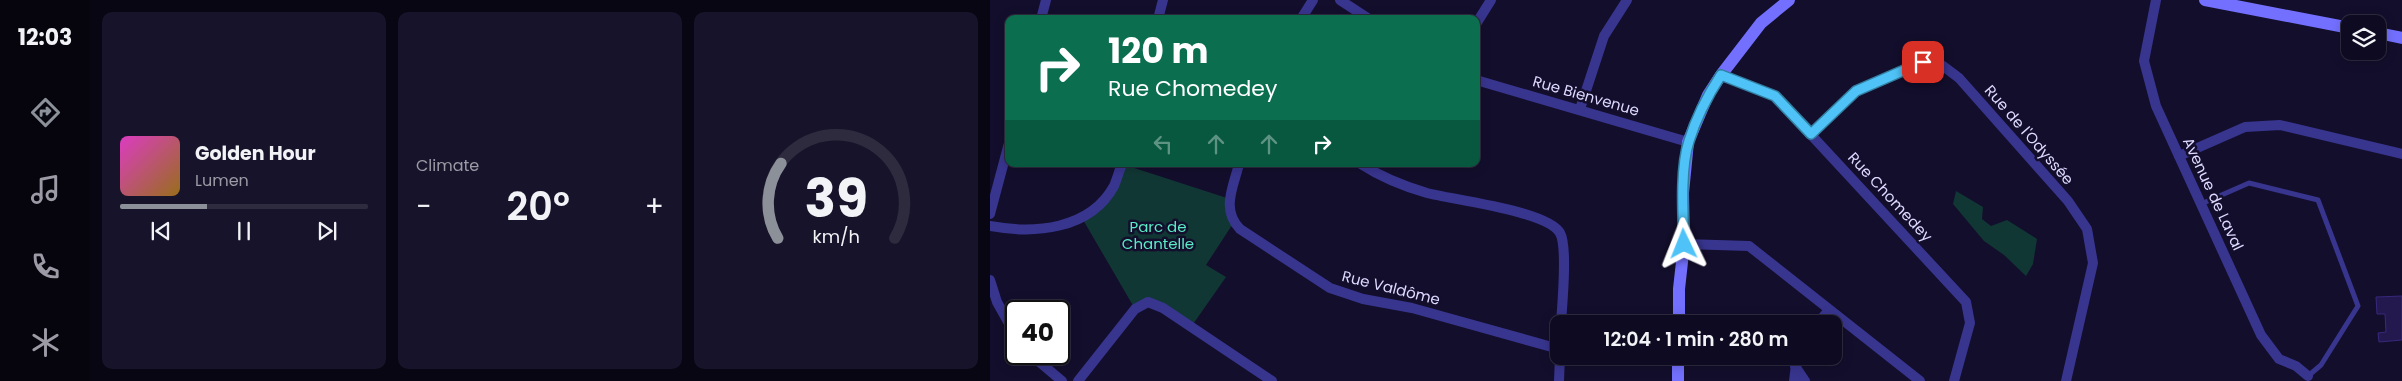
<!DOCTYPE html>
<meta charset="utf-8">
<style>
body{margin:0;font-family:Poppins,sans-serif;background:#17132a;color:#f1f3f6;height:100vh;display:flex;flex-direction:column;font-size:19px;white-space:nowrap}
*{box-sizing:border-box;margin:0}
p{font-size:16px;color:#9b9aa5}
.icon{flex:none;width:28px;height:28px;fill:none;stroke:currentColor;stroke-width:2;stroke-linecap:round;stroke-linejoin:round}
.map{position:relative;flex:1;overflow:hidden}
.details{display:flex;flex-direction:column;gap:12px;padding:12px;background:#080612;width:900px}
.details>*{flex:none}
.top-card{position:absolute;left:15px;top:15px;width:475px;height:152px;border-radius:10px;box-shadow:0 2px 12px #0003,0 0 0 1px #2e2b3f;background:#0b6e4f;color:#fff;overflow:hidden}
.controls{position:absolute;left:1351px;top:15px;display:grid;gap:10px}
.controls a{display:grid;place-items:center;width:45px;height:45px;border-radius:10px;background:#0e0a21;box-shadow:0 2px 12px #0003,0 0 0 1px #2e2b3f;font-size:25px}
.speed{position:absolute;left:15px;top:300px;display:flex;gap:10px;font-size:25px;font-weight:700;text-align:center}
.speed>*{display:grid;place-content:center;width:65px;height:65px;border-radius:50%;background:#0e0a21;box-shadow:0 2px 12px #0003,0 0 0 1px #2e2b3f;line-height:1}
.speed .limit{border:2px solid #111;border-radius:8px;background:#fff;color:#111}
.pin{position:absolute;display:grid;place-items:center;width:42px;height:42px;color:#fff;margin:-21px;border-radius:10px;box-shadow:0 2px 8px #0006}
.me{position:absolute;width:55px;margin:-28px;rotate:358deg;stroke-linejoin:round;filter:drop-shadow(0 0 4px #0008)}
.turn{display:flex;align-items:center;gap:18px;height:105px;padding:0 20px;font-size:22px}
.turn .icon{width:65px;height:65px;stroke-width:2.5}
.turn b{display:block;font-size:35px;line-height:42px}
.lanes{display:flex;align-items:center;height:48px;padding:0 20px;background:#0003;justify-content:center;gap:25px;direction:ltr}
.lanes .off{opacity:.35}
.big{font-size:38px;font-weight:600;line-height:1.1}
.details .tile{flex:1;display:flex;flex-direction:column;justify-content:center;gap:8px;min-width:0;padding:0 18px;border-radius:10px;background:#17132a}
.details .dial{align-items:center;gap:0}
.dial svg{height:130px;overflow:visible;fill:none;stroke:#2e2b3f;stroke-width:7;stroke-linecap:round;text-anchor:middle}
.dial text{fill:#f1f3f6;stroke:none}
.song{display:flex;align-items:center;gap:15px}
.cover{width:60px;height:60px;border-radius:8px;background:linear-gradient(135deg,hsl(310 70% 55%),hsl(40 70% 35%))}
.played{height:5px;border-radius:2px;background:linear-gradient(90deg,#8c9099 35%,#2e2b3f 35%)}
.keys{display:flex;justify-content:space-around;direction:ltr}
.heat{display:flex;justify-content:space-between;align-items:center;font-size:28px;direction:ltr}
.details .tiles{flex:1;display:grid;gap:12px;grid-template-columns:repeat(3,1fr)}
.trip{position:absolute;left:560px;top:315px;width:292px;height:50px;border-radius:10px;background:#0e0a21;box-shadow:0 2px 12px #0003,0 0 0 1px #2e2b3f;font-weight:600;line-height:50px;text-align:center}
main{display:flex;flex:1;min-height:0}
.tabs{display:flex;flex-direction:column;width:90px;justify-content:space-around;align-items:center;background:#06040d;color:#9b9aa5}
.tabs .icon{width:35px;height:35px}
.tabs .current{color:#8c9099}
.tabs b{font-size:22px;color:#f1f3f6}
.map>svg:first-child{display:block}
.green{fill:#113735}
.building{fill:#23194f;stroke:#38287d}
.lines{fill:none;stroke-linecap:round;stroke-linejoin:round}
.lane{stroke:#38358f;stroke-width:5}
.street{stroke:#38358f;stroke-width:10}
.secondary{stroke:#7370ff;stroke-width:12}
.route-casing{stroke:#337fa1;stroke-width:12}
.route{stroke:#4fc3f7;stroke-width:9}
.labels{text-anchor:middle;stroke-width:5;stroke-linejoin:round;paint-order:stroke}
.street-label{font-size:15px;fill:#ddd9ff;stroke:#130e2c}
.park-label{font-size:15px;fill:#59ecc6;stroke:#130e2c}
</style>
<main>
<nav class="tabs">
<b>12:03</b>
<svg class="icon current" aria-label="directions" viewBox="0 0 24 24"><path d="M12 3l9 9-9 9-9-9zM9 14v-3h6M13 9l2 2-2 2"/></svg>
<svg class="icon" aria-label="music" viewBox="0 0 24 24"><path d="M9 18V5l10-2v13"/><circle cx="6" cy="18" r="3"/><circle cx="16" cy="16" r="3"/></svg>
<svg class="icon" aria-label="phone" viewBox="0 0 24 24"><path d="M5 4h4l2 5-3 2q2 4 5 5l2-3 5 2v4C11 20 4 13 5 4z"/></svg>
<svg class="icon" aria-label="climate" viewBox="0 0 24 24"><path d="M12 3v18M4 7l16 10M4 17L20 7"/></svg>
</nav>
<section class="details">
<div class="tiles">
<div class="tile">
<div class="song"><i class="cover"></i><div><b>Golden Hour</b><p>Lumen</p></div></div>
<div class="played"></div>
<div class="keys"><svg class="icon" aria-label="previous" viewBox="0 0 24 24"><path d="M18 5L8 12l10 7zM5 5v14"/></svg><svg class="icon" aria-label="pause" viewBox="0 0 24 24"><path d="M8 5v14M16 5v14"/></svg><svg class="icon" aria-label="next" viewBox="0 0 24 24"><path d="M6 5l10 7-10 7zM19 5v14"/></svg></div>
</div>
<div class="tile"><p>Climate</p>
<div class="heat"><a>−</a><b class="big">20°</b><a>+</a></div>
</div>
<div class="tile dial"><svg viewBox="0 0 100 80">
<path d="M14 69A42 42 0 1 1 86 69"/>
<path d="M14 69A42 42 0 0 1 16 23" stroke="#8c9099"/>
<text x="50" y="56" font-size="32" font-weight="700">39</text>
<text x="50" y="72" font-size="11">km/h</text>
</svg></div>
</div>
</section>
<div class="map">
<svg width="1412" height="381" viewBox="0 0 1412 381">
<rect width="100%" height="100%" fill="#130e2c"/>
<g class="green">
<polygon points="132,164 240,199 244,222 216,265 236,277 201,327 165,304 145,309 92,218 104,210"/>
<polygon points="966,191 993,207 992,219 1001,226 1017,220 1047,239 1043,264 1036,276 1014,255 994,241 963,204"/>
</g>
<polygon class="building" points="1412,296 1412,340 1389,342 1388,333 1396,332 1395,314 1387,314 1386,297"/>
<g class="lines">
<polyline class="lane" points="1211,204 1259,183 1328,200 1368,306 1331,365 1318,376"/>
<g class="street">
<polyline points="350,0 379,19"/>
<polyline points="1166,0 1154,61 1166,106 1271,335 1289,359 1306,366 1318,376"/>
<polyline points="51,19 56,0"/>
<polyline points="168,19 173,0"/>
<polyline points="311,19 323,0"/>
<polyline points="486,24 501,0"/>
<polyline points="731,75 785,96 976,302 980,323 964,381"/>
<polyline points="486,80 698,142"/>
<polyline points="590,109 614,36 637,0"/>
<polyline points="821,134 866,91 933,62 953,66 969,78 1078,201 1097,229 1103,263 1076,381"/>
<polyline points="1189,156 1255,127 1290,125 1412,154"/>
<path d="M249,164C243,188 231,209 250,229L340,288L373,299L422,308L569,349"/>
<path d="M371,164C391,177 413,186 437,193C464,200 558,211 570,233C578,247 572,305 571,324"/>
<polyline points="0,214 19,143"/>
<path d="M0,226C44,234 100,230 124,186C127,179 129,171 132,164"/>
<polyline points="694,244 759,246 930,381"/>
<polyline points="0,280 7,302 26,336"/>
<polyline points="827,324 839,310"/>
<polyline points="40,354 72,381"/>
<polyline points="805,366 815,381"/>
<polyline points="88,381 145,309 158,302 173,308 282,381"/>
<polyline points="569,381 570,356"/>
<polyline points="804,381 807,356"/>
</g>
<g class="secondary">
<polyline points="1215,0 1360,28"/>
<polyline points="1388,33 1412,38"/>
<polyline points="689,324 689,289 694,244 693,193 698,142 718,95 731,75 771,23 799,0"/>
<polyline points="688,381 688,356"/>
</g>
</g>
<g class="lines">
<defs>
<path id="route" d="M694,244C693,215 690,168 699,141C706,118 718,95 731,75L785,96L821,134L866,91L933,62"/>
</defs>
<use href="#route" class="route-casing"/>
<use href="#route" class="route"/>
</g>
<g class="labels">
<g class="street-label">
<text transform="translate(596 96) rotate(16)" y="5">Rue Bienvenue</text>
<text transform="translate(1039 135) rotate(49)" y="5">Rue de l'Odyssée</text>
<text transform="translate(1223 194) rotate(65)" y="5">Avenue de Laval</text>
<text transform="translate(900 197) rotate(47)" y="5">Rue Chomedey</text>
<text transform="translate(401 288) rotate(14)" y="5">Rue Valdôme</text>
</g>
<g class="park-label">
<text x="168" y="232">Parc de<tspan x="168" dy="17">Chantelle</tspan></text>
</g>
</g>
</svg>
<div class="controls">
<a><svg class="icon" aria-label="layers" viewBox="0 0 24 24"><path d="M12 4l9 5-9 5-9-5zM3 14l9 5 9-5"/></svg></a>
</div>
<div class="speed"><div class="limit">40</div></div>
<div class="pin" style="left:933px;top:62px;background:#d93025"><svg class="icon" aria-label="arrive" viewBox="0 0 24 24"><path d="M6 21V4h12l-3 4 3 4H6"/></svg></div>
<svg class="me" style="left:694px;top:244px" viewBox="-20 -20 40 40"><path d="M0-17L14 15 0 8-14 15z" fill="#4fc3f7" stroke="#fff" stroke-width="4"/></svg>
<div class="trip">12:04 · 1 min · 280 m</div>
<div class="top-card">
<div class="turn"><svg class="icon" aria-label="right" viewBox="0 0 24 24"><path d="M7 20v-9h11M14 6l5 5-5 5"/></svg><div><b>120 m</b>Rue Chomedey</div></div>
<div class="lanes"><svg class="icon off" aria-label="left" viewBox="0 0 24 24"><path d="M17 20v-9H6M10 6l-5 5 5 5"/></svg><svg class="icon off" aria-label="ahead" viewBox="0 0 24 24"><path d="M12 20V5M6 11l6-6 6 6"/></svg><svg class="icon off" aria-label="ahead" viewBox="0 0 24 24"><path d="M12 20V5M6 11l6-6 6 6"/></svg><svg class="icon" aria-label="right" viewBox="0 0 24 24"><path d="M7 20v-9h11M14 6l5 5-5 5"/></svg></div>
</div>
</div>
</main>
